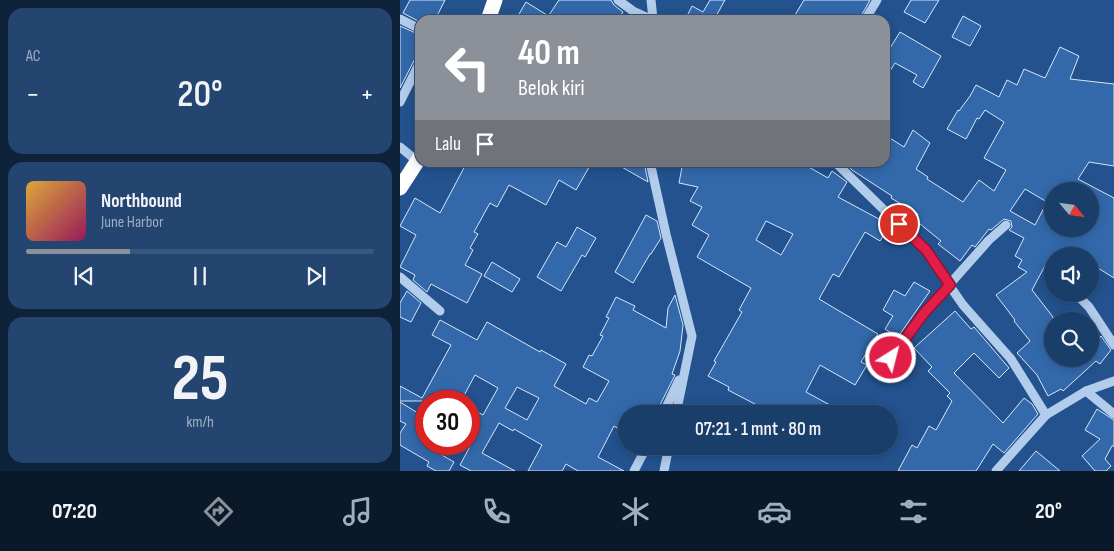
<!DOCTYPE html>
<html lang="id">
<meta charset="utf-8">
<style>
body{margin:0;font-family:"Sofia Sans Condensed",sans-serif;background:#234570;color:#f1f3f6;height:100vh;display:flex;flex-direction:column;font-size:19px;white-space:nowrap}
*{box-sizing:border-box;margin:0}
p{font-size:16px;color:#9faec1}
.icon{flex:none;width:28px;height:28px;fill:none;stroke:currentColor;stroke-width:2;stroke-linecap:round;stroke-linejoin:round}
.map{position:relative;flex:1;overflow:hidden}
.side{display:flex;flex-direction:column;gap:8px;padding:8px;background:#0e223a;width:400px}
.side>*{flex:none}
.top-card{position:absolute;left:15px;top:15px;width:475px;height:152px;border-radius:15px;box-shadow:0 2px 12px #0003,0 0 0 1px #38577e;background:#8c9099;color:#fff;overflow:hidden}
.needle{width:32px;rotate:119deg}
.buttons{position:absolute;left:644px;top:182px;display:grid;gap:10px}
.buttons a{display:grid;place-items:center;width:55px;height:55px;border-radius:50%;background:#1a3e6a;box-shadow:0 2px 12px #0003,0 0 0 1px #38577e;font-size:25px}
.speed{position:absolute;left:15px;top:390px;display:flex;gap:10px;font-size:25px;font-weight:700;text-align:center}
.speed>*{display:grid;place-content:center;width:65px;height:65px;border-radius:50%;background:#1a3e6a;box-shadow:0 2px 12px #0003,0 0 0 1px #38577e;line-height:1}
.speed .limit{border:8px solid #d22;background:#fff;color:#111}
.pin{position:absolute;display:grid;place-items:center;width:42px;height:42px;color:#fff;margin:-21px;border:2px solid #fff;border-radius:50%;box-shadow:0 1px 5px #0007}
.me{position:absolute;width:55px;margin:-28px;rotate:36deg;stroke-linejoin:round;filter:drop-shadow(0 0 4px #0008)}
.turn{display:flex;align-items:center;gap:18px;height:105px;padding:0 20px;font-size:22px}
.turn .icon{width:65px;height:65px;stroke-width:2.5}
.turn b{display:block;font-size:35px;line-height:42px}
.then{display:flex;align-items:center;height:48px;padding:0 20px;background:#0003;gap:10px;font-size:19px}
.big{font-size:38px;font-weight:600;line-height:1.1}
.side .widget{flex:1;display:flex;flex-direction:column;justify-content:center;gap:8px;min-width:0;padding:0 18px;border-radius:15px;background:#234570}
.side .dial{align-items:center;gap:0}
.dial b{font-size:65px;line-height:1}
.song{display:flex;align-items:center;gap:15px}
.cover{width:60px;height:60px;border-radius:8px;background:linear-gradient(135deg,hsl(40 70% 55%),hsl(330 70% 35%))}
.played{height:5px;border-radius:2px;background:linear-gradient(90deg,#8c9099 30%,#38577e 30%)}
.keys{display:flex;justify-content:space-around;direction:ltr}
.heat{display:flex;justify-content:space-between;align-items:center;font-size:28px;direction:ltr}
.trip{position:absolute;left:218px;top:405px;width:280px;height:50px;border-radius:25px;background:#1a3e6a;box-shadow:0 2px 12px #0003,0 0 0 1px #38577e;font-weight:600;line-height:50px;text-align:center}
.tab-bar{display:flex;height:80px;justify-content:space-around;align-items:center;background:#0a192a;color:#9faec1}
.tab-bar .icon{width:35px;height:35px}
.tab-bar .current{color:#8c9099}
.tab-bar b{font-size:22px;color:#f1f3f6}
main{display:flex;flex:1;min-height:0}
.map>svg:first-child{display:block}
.building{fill:#3369ab;stroke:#d7e6f9;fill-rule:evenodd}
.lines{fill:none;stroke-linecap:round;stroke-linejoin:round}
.minor{stroke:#b2ccec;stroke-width:9}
.highway{stroke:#fff;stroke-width:15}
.route-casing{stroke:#92132f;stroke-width:12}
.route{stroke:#e11d48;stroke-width:9}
</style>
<main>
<section class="side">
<div class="widget"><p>AC</p>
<div class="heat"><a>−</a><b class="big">20°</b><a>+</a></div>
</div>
<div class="widget">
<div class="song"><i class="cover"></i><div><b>Northbound</b><p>June Harbor</p></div></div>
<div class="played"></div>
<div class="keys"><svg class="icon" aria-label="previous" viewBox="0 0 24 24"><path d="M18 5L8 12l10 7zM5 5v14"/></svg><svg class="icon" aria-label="pause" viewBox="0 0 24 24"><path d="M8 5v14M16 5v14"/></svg><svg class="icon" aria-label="next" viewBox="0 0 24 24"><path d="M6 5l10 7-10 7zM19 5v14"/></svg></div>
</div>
<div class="widget dial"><b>25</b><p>km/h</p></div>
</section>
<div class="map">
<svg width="714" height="471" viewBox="0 0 714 471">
<rect width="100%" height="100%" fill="#23528e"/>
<g class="building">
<polygon points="10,0 45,0 35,20 20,20 20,22 3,13"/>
<polygon points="159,0 211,0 214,5 223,12 218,20 157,20 149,15"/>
<polygon points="310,0 325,0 315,18 318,20 285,20 292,6 303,12"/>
<polygon points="404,0 470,0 459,20 392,20"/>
<polygon points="511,0 539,0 525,23 504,12"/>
<polygon points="126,2 155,20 128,20 119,14"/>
<polygon points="563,16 581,26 570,46 552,37"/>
<polygon points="0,26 20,35 20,49 0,88"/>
<polygon points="500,32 541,56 523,88 513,82 517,75 495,63 485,79 485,56"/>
<path d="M660,47L679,56L670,79L714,84V166L689,162L678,179L714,198V278L690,263V256H652L647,262L632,290L653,317L652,359H690V349L701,336L711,350L700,364L696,361L663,391L661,389L648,396L637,375L617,353L630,341L614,321L615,320L596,295L627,272L618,267L622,260L615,256L624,238L609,230L612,227L611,221L604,219L591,230L589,229L575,247L572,245L560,261L538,244L541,241L514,219L518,214L491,198L492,196L452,170L444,162H485V135L504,147L513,130L530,143L516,169L528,177L527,179L563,202L579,180L594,191L606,170L584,158L604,122L585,110L579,119L577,118L566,139L547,129L558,110L559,111L570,96L576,85L599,97L607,80L617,85L624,69L645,78ZM625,189L647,202L635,225L610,211ZM652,191H690V229H652Z"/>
<polygon points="67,162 192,162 176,190 159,180 146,205 109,185 97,207 90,203 74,232 78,234 70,248 73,250 65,265 82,274 67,303 31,284 27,292 13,280 15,275 0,267 16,235 0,226 15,198 40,213"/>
<polygon points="213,162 244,162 248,182"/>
<path d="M283,162H400L428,178L432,171L447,182L438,197L490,225L480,241L465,232L439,277L433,274L419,299L478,334L461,362L467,365L455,385L420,365L406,392L430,405L425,414H374L328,390L329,387L308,376L316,362L314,361L342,312L339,310L351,288L297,257L309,235L292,225L302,207L290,201L298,187L279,183ZM366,221L393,234L381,255L356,240Z"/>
<polygon points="246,215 257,221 261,238 251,254 250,254 233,283 215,272"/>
<polygon points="177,227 196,238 185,257 182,255 161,291 137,277 157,242 166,247"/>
<polygon points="92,262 120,279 112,292 84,276"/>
<polygon points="514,282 530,291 498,337 485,329 493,316 483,310 494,290 505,296"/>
<polygon points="7,291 21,303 11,322 0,317 0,303"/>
<path d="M275,295L283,325L280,351L272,374L275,375L259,407L254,414H226V433L214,426L198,457L224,471H178L166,464L162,471H128L142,445L114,429L113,431L99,423L82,453L115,471H71L60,465L74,439L69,436V407L83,415L98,388L75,375L61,401H0V386L22,398L51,345L32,335L40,320L77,340L87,322L140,352L141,350L166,364L154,386L186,404L189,398L197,402L209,381L183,367L189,355L192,356L203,336L200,335L209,318L206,317L216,297L235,306L233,310L266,328L268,308ZM117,387L139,398L127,420L105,408Z"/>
<polygon points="555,311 571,329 574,327 609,368 599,378 574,353 554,373 603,423 624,398 632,404 638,414 604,453 593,444 576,471 498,471 512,445 517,448 529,426 536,430 552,401 547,396 550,393 528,371 532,367 514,348"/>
<polygon points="0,402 26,418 26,446 54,462 49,471 36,471 27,466 29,462 0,445 0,433 6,424 0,421"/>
<polygon points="697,409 714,420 714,446 712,446 705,459 711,466 706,471 695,471 682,456 700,439 685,430"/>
<polygon points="636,451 660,471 619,471"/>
</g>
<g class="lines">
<g class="minor">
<polyline points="218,0 233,11 253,20"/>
<polyline points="251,0 253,19"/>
<polyline points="0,19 20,29"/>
<polyline points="465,20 477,0"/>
<polyline points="0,102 20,62"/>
<polyline points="0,147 17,161"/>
<polyline points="250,162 266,234 292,336 276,414"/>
<polyline points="435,162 525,250 563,305 611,359 646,415 596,471"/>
<polyline points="0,277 40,311"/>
<polyline points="676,294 689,307 714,345"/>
<polyline points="491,358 524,313 589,240 606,225"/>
<polyline points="686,391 714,414"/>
<polyline points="263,414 279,380"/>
<polyline points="646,415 686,391 714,381"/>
<polyline points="234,471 247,446"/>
<polyline points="264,471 269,446"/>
</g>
<g class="highway">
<polyline points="88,20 95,0"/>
<polyline points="0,188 20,157"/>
</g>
</g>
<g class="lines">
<defs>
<polyline id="route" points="491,358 524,313 550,285 526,250 499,224"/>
</defs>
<use href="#route" class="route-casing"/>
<use href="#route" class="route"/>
</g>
</svg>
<div class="buttons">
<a><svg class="needle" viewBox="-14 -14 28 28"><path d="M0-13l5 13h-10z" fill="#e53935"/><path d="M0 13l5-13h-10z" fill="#9faec1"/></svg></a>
<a><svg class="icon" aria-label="sound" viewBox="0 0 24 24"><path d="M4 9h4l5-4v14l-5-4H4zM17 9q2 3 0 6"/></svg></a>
<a><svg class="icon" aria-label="search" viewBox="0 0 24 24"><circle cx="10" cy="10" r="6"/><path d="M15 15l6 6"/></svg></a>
</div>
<div class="speed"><div class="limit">30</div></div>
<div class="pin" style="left:499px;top:224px;background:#d93025"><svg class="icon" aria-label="arrive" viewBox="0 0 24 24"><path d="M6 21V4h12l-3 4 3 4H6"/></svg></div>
<svg class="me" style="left:491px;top:358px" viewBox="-20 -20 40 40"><circle r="17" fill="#e11d48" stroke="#fff" stroke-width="3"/><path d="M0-11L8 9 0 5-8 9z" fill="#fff"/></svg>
<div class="trip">07:21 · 1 mnt · 80 m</div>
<div class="top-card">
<div class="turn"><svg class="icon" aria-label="left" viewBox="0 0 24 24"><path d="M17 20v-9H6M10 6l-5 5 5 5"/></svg><div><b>40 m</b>Belok kiri</div></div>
<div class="then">Lalu<svg class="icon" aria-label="arrive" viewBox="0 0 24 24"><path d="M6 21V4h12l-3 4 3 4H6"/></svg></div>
</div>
</div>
</main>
<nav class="tab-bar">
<b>07:20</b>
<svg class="icon current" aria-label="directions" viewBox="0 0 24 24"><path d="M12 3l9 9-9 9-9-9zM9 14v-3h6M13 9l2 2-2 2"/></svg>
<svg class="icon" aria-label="music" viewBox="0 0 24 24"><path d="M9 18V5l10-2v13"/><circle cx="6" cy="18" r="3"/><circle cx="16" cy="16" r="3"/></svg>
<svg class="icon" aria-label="phone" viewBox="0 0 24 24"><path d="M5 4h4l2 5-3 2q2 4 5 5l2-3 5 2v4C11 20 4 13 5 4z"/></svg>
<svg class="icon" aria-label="climate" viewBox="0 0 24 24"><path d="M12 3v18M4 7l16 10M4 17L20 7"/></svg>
<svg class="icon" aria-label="car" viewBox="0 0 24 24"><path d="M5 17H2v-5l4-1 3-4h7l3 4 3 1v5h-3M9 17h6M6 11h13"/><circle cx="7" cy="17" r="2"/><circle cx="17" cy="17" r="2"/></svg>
<svg class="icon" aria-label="filters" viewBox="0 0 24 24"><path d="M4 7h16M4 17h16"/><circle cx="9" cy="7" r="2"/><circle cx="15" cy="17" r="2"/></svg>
<b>20°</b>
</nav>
